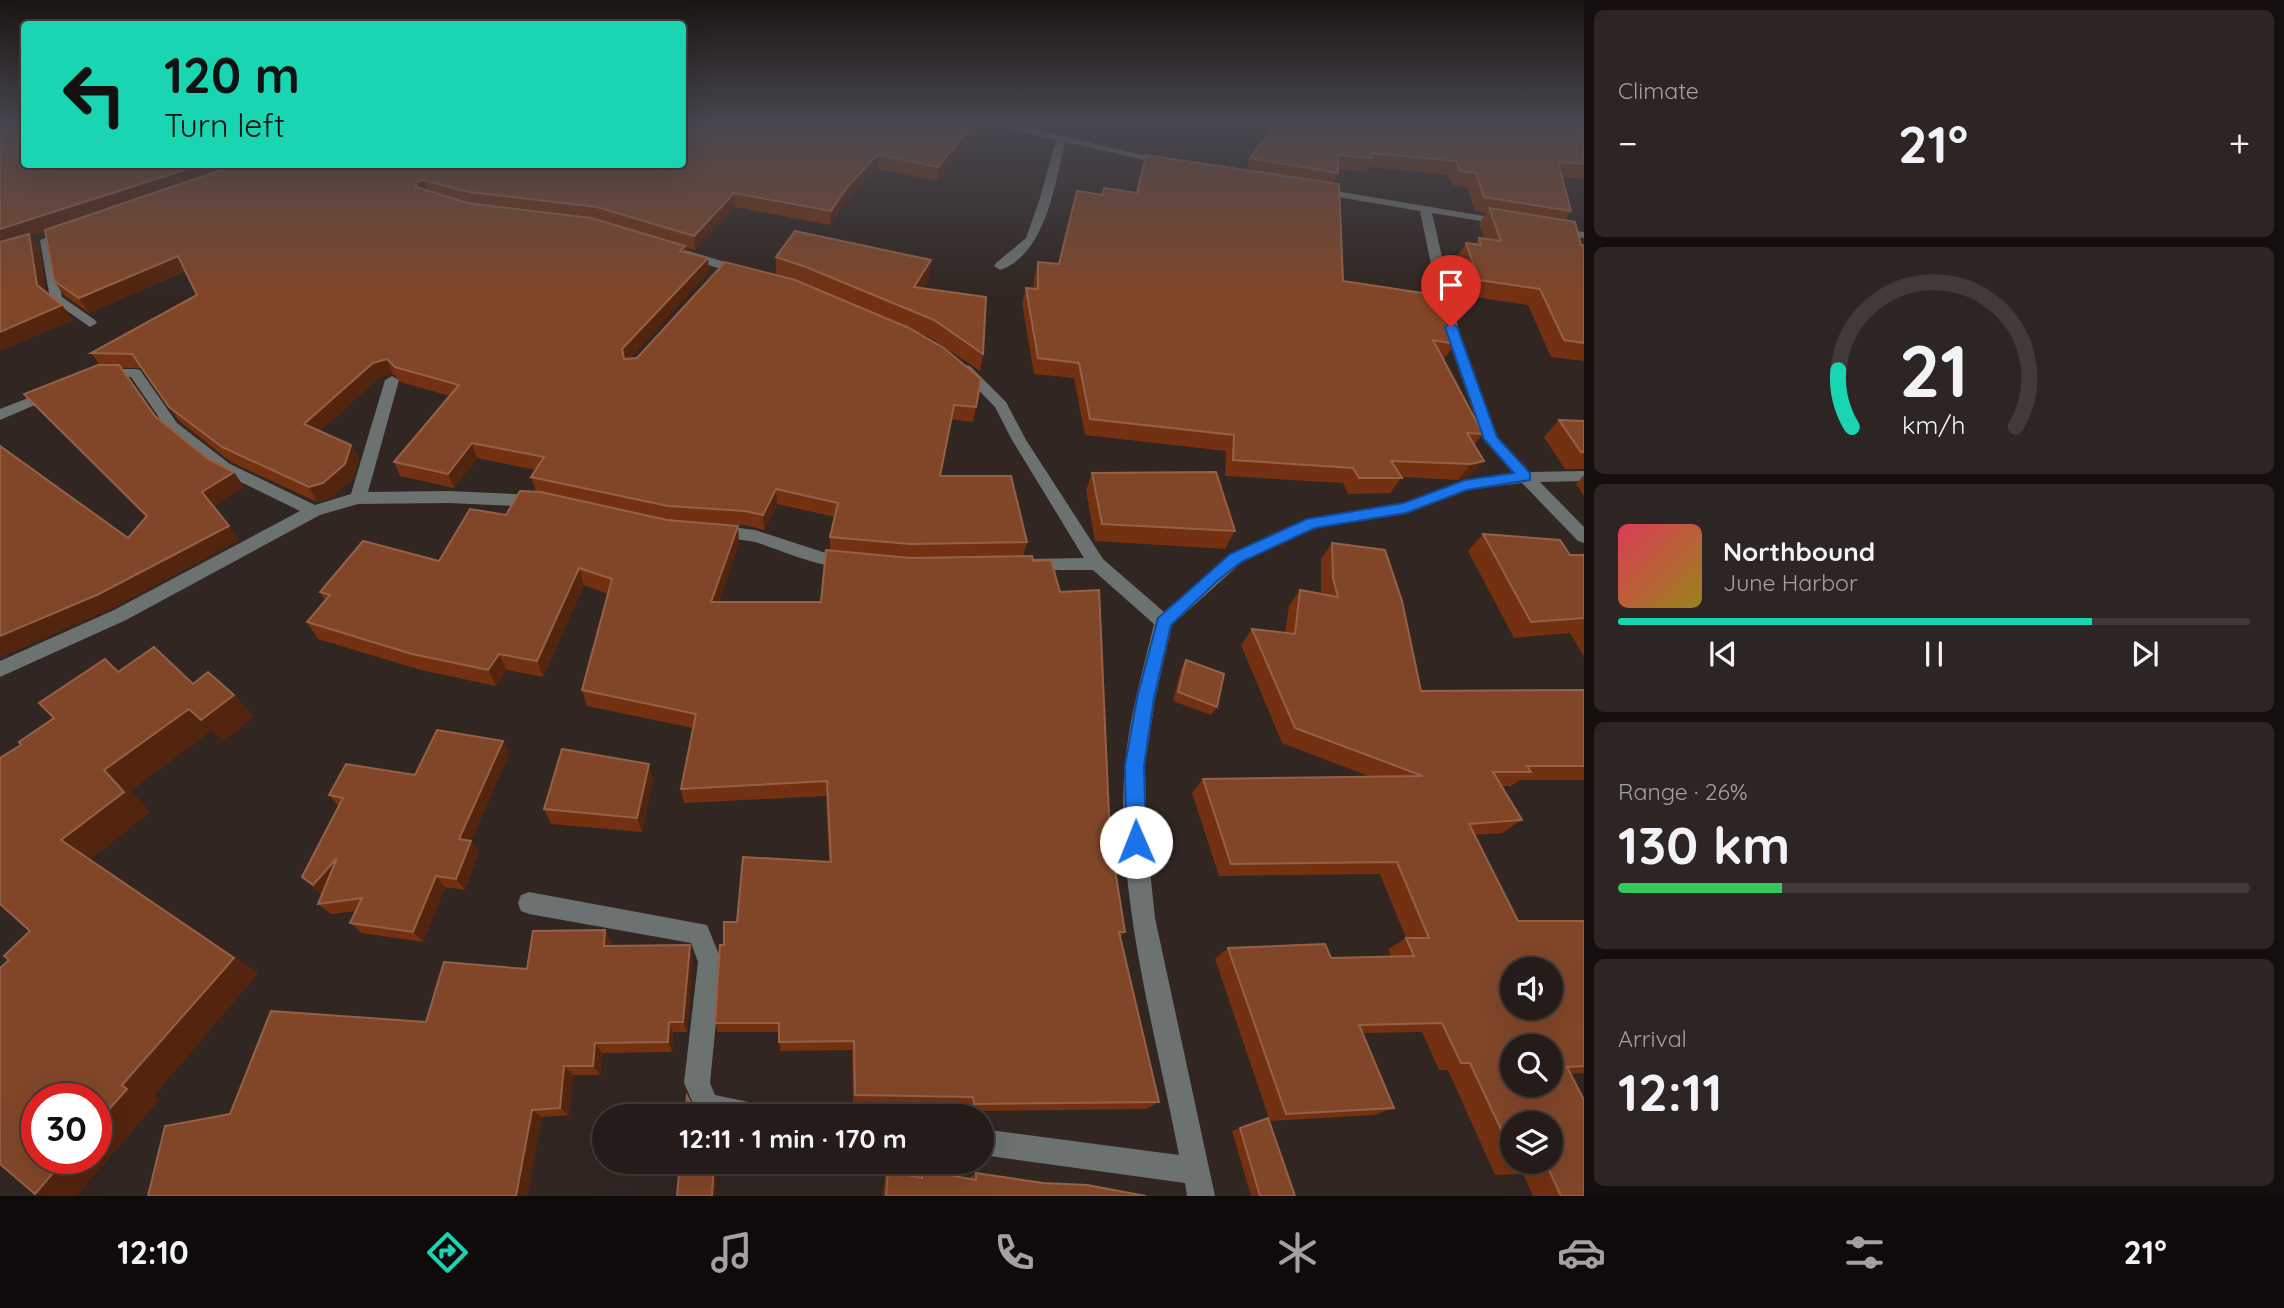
<!DOCTYPE html>
<meta charset="utf-8">
<style>
body{margin:0;font-family:Quicksand,sans-serif;background:#2d2523;color:#f1f3f6;height:100vh;display:flex;flex-direction:column;font-size:26px;white-space:nowrap}
*{box-sizing:border-box;margin:0}
p{font-size:23px;color:#a3a1a2}
.icon{flex:none;width:38px;height:38px;fill:none;stroke:currentColor;stroke-width:2;stroke-linecap:round;stroke-linejoin:round}
.map{position:relative;flex:1;overflow:hidden}
.drawer{display:flex;flex-direction:column;gap:10px;padding:10px;background:#140f0e;width:700px}
.drawer>*{flex:none}
.guide{position:absolute;left:21px;top:21px;width:665px;height:147px;border-radius:7px;box-shadow:0 7px 28px #0002,0 0 0 2px #423a39;background:#1ad5b2;color:#111;overflow:hidden}
.fabs{position:absolute;left:1500px;top:957px;display:grid;gap:14px}
.fabs a{display:grid;place-items:center;width:63px;height:63px;border-radius:50%;background:#251c1a;box-shadow:0 7px 28px #0002,0 0 0 2px #423a39;font-size:35px}
.speed{position:absolute;left:21px;top:1083px;display:flex;gap:14px;font-size:35px;font-weight:700;text-align:center}
.speed>*{display:grid;place-content:center;width:91px;height:91px;border-radius:50%;background:#251c1a;box-shadow:0 7px 28px #0002,0 0 0 2px #423a39;line-height:1}
.speed .limit{border:10px solid #d22;background:#fff;color:#111}
.pin{position:absolute;display:grid;place-items:center;width:60px;height:60px;color:#fff;margin:-72px -30px;border-radius:50% 50% 50% 0;rotate:-45deg;box-shadow:0 0 7px #0007}
.pin .icon{rotate:45deg}
.me{position:absolute;width:77px;margin:-38px;rotate:359deg;stroke-linejoin:round;filter:drop-shadow(0 0 5px #0008)}
.turn{display:flex;align-items:center;gap:24px;height:147px;padding:0 28px;font-size:32px}
.turn .icon{width:91px;height:91px;stroke-width:2.5}
.turn b{display:block;font-size:49px;line-height:60px}
.big{font-size:52px;font-weight:800;line-height:1.1}
.drawer .card{flex:1;display:flex;flex-direction:column;justify-content:center;gap:10px;min-width:0;padding:0 24px;border-radius:10px;background:#2d2523}
.drawer .dial{align-items:center;gap:0}
.dial svg{height:182px;overflow:visible;fill:none;stroke:#423a39;stroke-width:7;stroke-linecap:round;text-anchor:middle}
.dial text{fill:#f1f3f6;stroke:none}
.song{display:flex;align-items:center;gap:21px}
.cover{width:84px;height:84px;border-radius:10px;background:linear-gradient(135deg,hsl(350 70% 55%),hsl(50 70% 35%))}
.played{height:7px;border-radius:4px;background:linear-gradient(90deg,#1ad5b2 75%,#423a39 75%)}
.keys{display:flex;justify-content:space-around;direction:ltr}
.heat{display:flex;justify-content:space-between;align-items:center;font-size:38px;direction:ltr}
.charge{height:10px;border-radius:5px;background:linear-gradient(90deg,#34c759 26%,#423a39 0)}
.trip{position:absolute;left:592px;top:1104px;width:402px;height:70px;border-radius:35px;background:#251c1a;box-shadow:0 7px 28px #0002,0 0 0 2px #423a39;font-weight:800;line-height:70px;text-align:center}
.menu{display:flex;height:112px;justify-content:space-around;align-items:center;background:#0f0b0a;color:#a3a1a2}
.menu .icon{width:49px;height:49px}
.menu .current{color:#1ad5b2}
.menu b{font-size:32px;color:#f1f3f6}
main{display:flex;flex:1;min-height:0}
.map>svg:first-child{display:block}
.lines{fill:none;stroke-linecap:round;stroke-linejoin:round}
.street{fill:#6c7270;fill-rule:evenodd}
.wall{fill:#733111;fill-rule:evenodd}
.shaded-wall{fill:#53240e}
.building{fill:#814628;stroke:#946147;stroke-width:2;fill-rule:evenodd}
.route{fill:#1a73e8;stroke:#114b97;stroke-width:2}
</style>
<main>
<div class="map">
<svg width="1584" height="1196" viewBox="0 0 1584 1196">
<rect width="100%" height="100%" fill="#312622"/>
<g class="lines">
<g class="street">
<path d="M991,124H1011L1172,162L1167,165L1065,142C1055,184 1046,254 1000,270L994,266L996,263L1026,238L1040,198L1056,140Z"/>
<path d="M1318,188L1508,220V224L1504,225L1432,213L1458,327L1497,437L1530,472L1584,471V481L1540,482L1584,527V543L1578,541L1522,483L1467,490L1406,514L1315,528L1242,562L1172,625L1155,699L1145,766L1147,842L1155,918L1215,1196H1187L1185,1183L982,1155V1129L1179,1155C1156,1035 1114,887 1125,765C1129,717 1143,671 1154,624L1093,570H1025L1023,565L1025,560L1031,559L1084,558L1012,440L995,407L958,369L965,365L970,366L1006,402L1026,440L1103,559L1164,612L1230,554L1306,519L1404,503L1465,480L1513,473L1483,439L1444,327L1420,211L1314,193V189Z"/>
<polygon points="70,228 76,231 74,233 52,242 62,297 95,320 97,323 90,327 50,299 40,240"/>
<polygon points="1556,228 1584,232 1584,238 1552,233 1550,231"/>
<polygon points="685,250 749,269 751,272 745,276 681,257 681,251"/>
<polygon points="135,369 140,370 177,423 230,464 315,505 351,494 385,380 392,376 399,380 368,492 449,491 538,495 546,501 538,507 449,503 358,504 320,515 126,620 0,677 0,661 114,610 300,511 220,472 167,429 131,377 104,377 97,373 104,369"/>
<polygon points="51,389 58,393 56,396 0,420 0,409"/>
<path d="M717,525L755,530L829,554L849,555L857,561C845,580 774,547 755,542C740,539 725,539 711,535L709,531Z"/>
<polygon points="529,892 707,925 722,962 710,1083 715,1095 773,1107 777,1116 698,1115 684,1083 698,962 691,943 529,914 521,911 518,903 521,895"/>
</g>
</g>
<g class="wall">
<path d="M0,124L24,164H682V124H979L978,128L937,181L876,169L847,200L830,225L735,207L695,250L685,247V252L709,272L629,359L981,379L973,422L951,419L940,476L1027,542L1023,556L1110,838L1125,932L1120,938L1159,1102L1146,1109L968,1111L967,1105L853,1103L852,1050L780,1051L779,1032H718L715,1023L724,945L737,922L829,862L826,796L684,803L681,789L693,728L587,706L582,690L608,594L584,585L543,677L507,670L496,686L421,670L318,639L307,622L325,601L320,592L439,561L506,515L536,492L531,477L536,470L477,458L454,488L400,476L394,462L450,396L401,382L393,374L379,378L320,431L351,445L359,459L353,479L332,497L317,502L231,462L179,421L142,368H121L156,417L244,487L213,507L239,540L113,608L0,657V446L128,538L146,517L37,408L24,394L100,365L91,353L197,295L185,271L89,313L64,295L54,281L46,231L30,236L39,248L46,293L73,320L0,351ZM777,504L835,517L830,537V551L821,602H719L739,543L621,510L670,520L745,525L764,530Z"/>
<polygon points="1584,124 1584,179 1562,177 1571,211 1565,220 1581,245 1584,245 1584,361 1551,357 1528,305 1468,296 1456,258 1466,243 1475,244 1479,238 1484,239 1479,224 1486,213 1475,211 1467,187 1452,185 1448,175 1368,167 1366,172 1338,169 1338,173 1334,183 1343,281 1455,344 1444,359 1483,434 1474,445 1471,476 1458,480 1402,477 1390,493 1348,494 1343,483 1225,476 1226,451 1085,435 1074,378 1034,374 1022,303 1026,288 1034,289 1034,278 1038,262 1059,264 1102,195 1136,193 1146,155 1246,170 1250,158"/>
<polygon points="776,257 929,277 922,289 983,354 980,371 931,338 806,284 776,274"/>
<polygon points="1559,420 1584,421 1584,469 1565,469 1544,437"/>
<polygon points="1092,473 1235,531 1225,549 1095,541 1086,490"/>
<polygon points="1584,475 1584,496 1576,484"/>
<polygon points="1483,534 1570,555 1584,555 1584,657 1570,633 1514,638 1468,551"/>
<path d="M1332,543L1421,691L1584,690V780H1520L1511,786H1501L1522,820L1502,833L1474,835L1518,921H1584V1073L1570,1074L1584,1196H1533L1523,1174L1495,1175L1448,1070H1439L1422,1032L1363,1033L1394,1108L1374,1115L1270,1121L1215,959L1228,948L1331,958L1391,956L1388,949L1406,938L1380,874L1219,876L1192,793L1203,779L1371,777L1282,743L1241,645L1252,629L1285,633L1289,606L1300,590L1321,594V559ZM1512,1124L1550,1162H1512Z"/>
<polygon points="1186,660 1217,707 1211,715 1173,701 1181,669"/>
<polygon points="503,741 509,754 471,841 479,852 465,890 445,887 423,942 362,933 350,923 356,911 331,914 318,904 322,894 302,877 339,807 329,795 415,775"/>
<polygon points="653,779 642,832 551,824 544,809"/>
<polygon points="612,942 611,946 693,957 687,1032 673,1032 672,1052 602,1053 600,1075 573,1075 569,1115 542,1117 527,1196 148,1196 230,1114 426,1022 527,969"/>
<polygon points="1240,1128 1295,1196 1251,1196 1232,1131"/>
<polygon points="922,1170 970,1179 970,1177 976,1173 1043,1183 1146,1196 883,1196 885,1175 888,1171 918,1177 918,1175"/>
</g>
<g class="shaded-wall">
<polygon points="973,124 979,124 978,128 937,181 938,167"/>
<polygon points="877,155 876,169 847,200 830,225 831,211 848,186"/>
<polygon points="203,164 241,164 243,167 30,236 39,248 47,299 0,246 0,229"/>
<polygon points="423,180 428,193 416,187 416,182"/>
<polygon points="734,193 735,207 695,250 694,236"/>
<polygon points="178,256 186,270 89,313 79,298"/>
<polygon points="708,258 709,272 625,363 622,349"/>
<polygon points="931,260 929,277 912,305 914,287"/>
<polygon points="62,305 73,320 0,351 0,332"/>
<polygon points="387,359 393,374 379,378 312,439 304,424 373,363"/>
<polygon points="472,443 477,458 454,488 448,474"/>
<polygon points="351,445 359,459 353,479 332,497 317,502 309,487"/>
<polygon points="1484,461 1471,476 1458,480 1471,464"/>
<polygon points="234,472 244,487 213,507 202,492"/>
<polygon points="776,489 777,504 764,530 763,515"/>
<polygon points="229,526 239,540 113,608 0,657 0,636"/>
<polygon points="738,526 739,543 713,619 711,602"/>
<polygon points="579,568 584,585 543,677 537,661"/>
<polygon points="499,654 507,670 496,686 488,670"/>
<polygon points="234,695 254,717 223,742 201,720"/>
<polygon points="189,709 211,731 131,791 151,812 91,859 259,973 154,1096 159,1100 77,1196 47,1196 35,1194 66,1158 96,1158 96,1124 122,1085 61,840 104,770"/>
<polygon points="503,741 509,754 471,841 479,852 465,890 456,879 459,839"/>
<polygon points="649,764 653,779 642,832 637,818"/>
<polygon points="337,858 325,896 313,885"/>
<polygon points="436,876 445,887 423,942 413,932"/>
<polygon points="605,930 612,942 610,958 604,946"/>
<polygon points="690,945 693,957 687,1032 683,1022"/>
<polygon points="669,1022 673,1032 672,1052 668,1042"/>
<polygon points="595,1043 602,1053 600,1075 593,1066"/>
<polygon points="564,1066 573,1075 569,1115 560,1108"/>
<polygon points="532,1110 542,1117 527,1196 516,1196"/>
<polygon points="714,1162 717,1162 716,1196 712,1196"/>
</g>
<g class="building">
<polygon points="0,124 24,124 24,164 203,164 0,229"/>
<polygon points="682,124 973,124 938,167 877,155 848,186 831,211 734,193 694,236 597,207 469,192 423,180 416,182 416,187 467,203 591,218 685,246 680,251 708,258 622,349 624,359 637,358 725,262 795,280 909,328 944,348 981,379 976,407 954,405 940,476 1011,476 1027,542 910,544 830,537 838,503 776,489 763,515 745,511 668,506 531,477 544,457 472,443 448,474 394,462 459,385 395,367 387,359 373,363 304,424 351,445 345,464 323,483 309,487 222,447 169,407 132,354 91,353 197,295 178,256 79,298 54,281 45,230 239,164 682,164"/>
<polygon points="1275,124 1584,124 1584,164 1558,162 1571,211 1484,197 1476,173 1460,171 1456,161 1371,153 1373,158 1338,155 1338,173 1250,158"/>
<polygon points="1146,155 1339,184 1343,281 1442,296 1455,344 1433,340 1483,434 1467,433 1484,461 1471,464 1391,461 1402,478 1359,478 1353,468 1233,460 1234,435 1090,419 1079,363 1038,358 1026,288 1038,289 1038,262 1059,264 1077,191 1103,195 1104,188 1137,193"/>
<polygon points="1489,208 1575,222 1581,245 1584,245 1584,343 1564,340 1540,289 1479,280 1466,243 1481,245 1479,238 1501,241"/>
<polygon points="795,231 931,260 914,287 986,297 983,354 934,320 806,267 776,257"/>
<polygon points="29,234 37,285 62,305 0,332 0,242"/>
<polygon points="98,365 119,365 155,416 208,459 234,472 202,492 229,526 99,594 0,636 0,446 128,538 147,516 24,394"/>
<polygon points="1559,420 1584,421 1584,452 1581,452"/>
<polygon points="1216,472 1235,531 1102,524 1092,473"/>
<polygon points="520,491 541,492 667,520 738,526 711,602 821,602 826,550 911,558 1032,556 1033,561 1051,560 1060,592 1099,590 1110,838 1125,932 1119,932 1159,1102 974,1104 973,1097 855,1095 854,1041 779,1042 779,1023 715,1023 720,945 724,945 724,922 737,922 743,857 831,862 827,781 681,789 696,714 582,690 612,579 579,568 537,661 499,654 488,670 412,654 307,622 330,595 320,592 363,541 439,561 470,509 506,515"/>
<polygon points="1483,534 1560,540 1570,555 1584,555 1584,618 1531,622"/>
<path d="M1332,543L1385,550L1402,601L1421,691L1584,690V766H1527L1531,772H1493L1522,820L1469,824L1518,921H1584V1066L1567,1067L1584,1100V1196H1561L1549,1170H1520L1516,1162H1550V1124H1512V1153L1470,1063H1461L1442,1023L1359,1025L1394,1108L1286,1114L1228,948L1325,944L1331,958L1414,956L1406,938H1429L1397,862L1231,864L1203,779L1423,776L1295,728L1252,629L1295,634L1300,590L1338,597L1333,578ZM1512,970H1550V1008H1512ZM1512,1046H1550V1085H1512Z"/>
<polygon points="154,647 193,684 208,672 234,695 201,720 189,709 104,770 124,792 61,840 234,958 122,1085 127,1089 96,1124 96,1099 37,1099 37,1158 66,1158 35,1194 0,1164 0,968 9,960 4,956 30,931 0,904 0,758 21,745 19,742 54,718 39,703 105,659 118,672"/>
<polygon points="1186,660 1224,674 1217,707 1178,692"/>
<polygon points="437,730 503,741 459,839 471,841 456,879 436,876 413,932 350,923 362,898 318,904 337,858 313,885 302,877 343,798 329,795 346,764 415,775"/>
<polygon points="562,749 649,764 637,818 544,809"/>
<polygon points="605,930 604,946 690,945 683,1022 669,1022 668,1042 595,1043 593,1066 564,1066 560,1108 532,1110 516,1196 148,1196 165,1126 230,1114 271,1011 426,1022 444,962 527,969 533,931"/>
<polygon points="687,1096 694,1110 717,1111 716,1116 685,1116"/>
<polygon points="1268,1118 1295,1196 1260,1196 1240,1128"/>
<polygon points="680,1162 714,1162 712,1196 677,1196"/>
<polygon points="922,1170 976,1180 976,1173 1043,1183 1087,1185 1146,1196 886,1196 888,1171 922,1178"/>
</g>
<linearGradient id="sky" x2="0" y2="1"><stop stop-color="#1b1513"/><stop offset="0.42" stop-color="#48474f"/><stop offset="1" stop-color="#48474f" stop-opacity="0"/></linearGradient>
<rect width="1584" height="292" fill="url(#sky)"/>
<polygon class="route" points="1451,323 1457,327 1497,437 1530,473 1530,480 1467,490 1406,513 1315,528 1241,562 1217,581 1171,625 1154,698 1144,766 1146,842 1143,849 1136,851 1129,849 1126,842 1125,766 1137,698 1158,618 1230,554 1307,519 1404,503 1465,480 1514,473 1484,439 1445,327"/>
</svg>
<div class="fabs">
<a><svg class="icon" aria-label="sound" viewBox="0 0 24 24"><path d="M4 9h4l5-4v14l-5-4H4zM17 9q2 3 0 6"/></svg></a>
<a><svg class="icon" aria-label="search" viewBox="0 0 24 24"><circle cx="10" cy="10" r="6"/><path d="M15 15l6 6"/></svg></a>
<a><svg class="icon" aria-label="layers" viewBox="0 0 24 24"><path d="M12 4l9 5-9 5-9-5zM3 14l9 5 9-5"/></svg></a>
</div>
<div class="speed"><div class="limit">30</div></div>
<div class="pin" style="left:1451px;top:327px;background:#d93025"><svg class="icon" aria-label="arrive" viewBox="0 0 24 24"><path d="M6 21V4h12l-3 4 3 4H6"/></svg></div>
<svg class="me" style="left:1136px;top:842px" viewBox="-20 -20 40 40"><circle r="19" fill="#fff"/><path d="M0-13L10 11 0 6-10 11z" fill="#1a73e8"/></svg>
<div class="trip">12:11 · 1 min · 170 m</div>
<div class="guide">
<div class="turn"><svg class="icon" aria-label="left" viewBox="0 0 24 24"><path d="M17 20v-9H6M10 6l-5 5 5 5"/></svg><div><b>120 m</b>Turn left</div></div>
</div>
</div>
<section class="drawer">
<div class="card"><p>Climate</p>
<div class="heat"><a>−</a><b class="big">21°</b><a>+</a></div>
</div>
<div class="card dial"><svg viewBox="0 0 100 80">
<path d="M14 69A42 42 0 1 1 86 69"/>
<path d="M14 69A42 42 0 0 1 8 44" stroke="#1ad5b2"/>
<text x="50" y="56" font-size="32" font-weight="700">21</text>
<text x="50" y="72" font-size="11">km/h</text>
</svg></div>
<div class="card">
<div class="song"><i class="cover"></i><div><b>Northbound</b><p>June Harbor</p></div></div>
<div class="played"></div>
<div class="keys"><svg class="icon" aria-label="previous" viewBox="0 0 24 24"><path d="M18 5L8 12l10 7zM5 5v14"/></svg><svg class="icon" aria-label="pause" viewBox="0 0 24 24"><path d="M8 5v14M16 5v14"/></svg><svg class="icon" aria-label="next" viewBox="0 0 24 24"><path d="M6 5l10 7-10 7zM19 5v14"/></svg></div>
</div>
<div class="card"><p>Range · 26%</p><b class="big">130 km</b><div class="charge"></div></div>
<div class="card"><p>Arrival</p><b class="big">12:11</b></div>
</section>
</main>
<nav class="menu">
<b>12:10</b>
<svg class="icon current" aria-label="directions" viewBox="0 0 24 24"><path d="M12 3l9 9-9 9-9-9zM9 14v-3h6M13 9l2 2-2 2"/></svg>
<svg class="icon" aria-label="music" viewBox="0 0 24 24"><path d="M9 18V5l10-2v13"/><circle cx="6" cy="18" r="3"/><circle cx="16" cy="16" r="3"/></svg>
<svg class="icon" aria-label="phone" viewBox="0 0 24 24"><path d="M5 4h4l2 5-3 2q2 4 5 5l2-3 5 2v4C11 20 4 13 5 4z"/></svg>
<svg class="icon" aria-label="climate" viewBox="0 0 24 24"><path d="M12 3v18M4 7l16 10M4 17L20 7"/></svg>
<svg class="icon" aria-label="car" viewBox="0 0 24 24"><path d="M5 17H2v-5l4-1 3-4h7l3 4 3 1v5h-3M9 17h6M6 11h13"/><circle cx="7" cy="17" r="2"/><circle cx="17" cy="17" r="2"/></svg>
<svg class="icon" aria-label="filters" viewBox="0 0 24 24"><path d="M4 7h16M4 17h16"/><circle cx="9" cy="7" r="2"/><circle cx="15" cy="17" r="2"/></svg>
<b>21°</b>
</nav>
